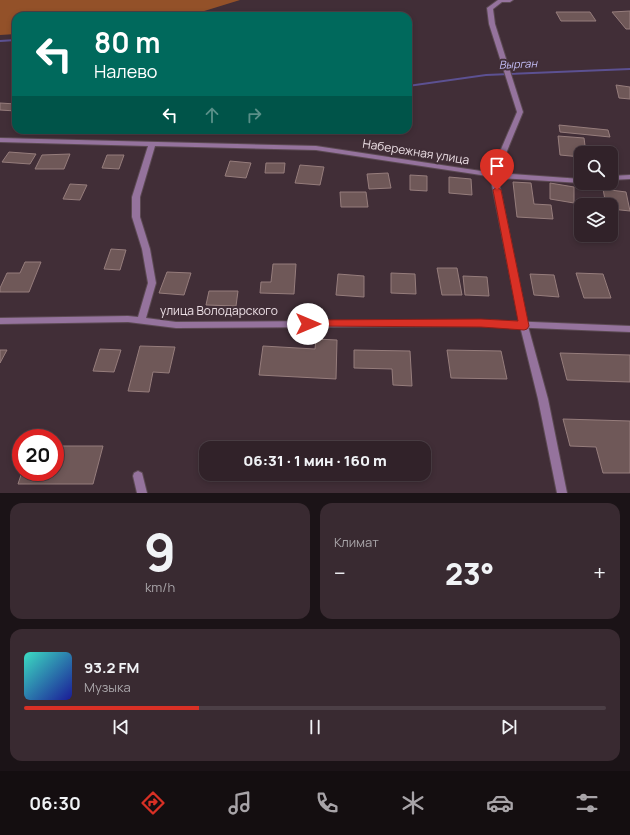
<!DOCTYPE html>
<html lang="ru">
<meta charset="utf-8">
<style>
body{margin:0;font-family:Manrope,sans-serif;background:#392a31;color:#f1f3f6;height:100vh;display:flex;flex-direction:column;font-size:15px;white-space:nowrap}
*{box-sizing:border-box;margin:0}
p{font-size:13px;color:#a8a4a8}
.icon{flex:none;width:22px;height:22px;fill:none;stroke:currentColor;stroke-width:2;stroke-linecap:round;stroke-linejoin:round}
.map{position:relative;height:493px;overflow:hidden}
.side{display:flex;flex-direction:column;gap:10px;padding:10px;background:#1b1317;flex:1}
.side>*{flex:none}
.guide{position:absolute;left:12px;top:12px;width:400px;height:122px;border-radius:12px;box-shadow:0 2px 6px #0003,0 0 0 1px #4c3f46;background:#00695c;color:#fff;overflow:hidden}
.controls{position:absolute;left:574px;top:146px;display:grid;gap:8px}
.controls a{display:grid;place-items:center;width:44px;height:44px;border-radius:8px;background:#312229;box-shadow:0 2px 6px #0003,0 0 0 1px #4c3f46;font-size:20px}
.speed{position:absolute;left:12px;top:429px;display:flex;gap:8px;font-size:20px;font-weight:700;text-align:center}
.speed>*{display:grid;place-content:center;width:52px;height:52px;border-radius:50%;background:#312229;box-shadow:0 2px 6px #0003,0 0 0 1px #4c3f46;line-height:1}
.speed .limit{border:6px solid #d22;background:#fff;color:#111}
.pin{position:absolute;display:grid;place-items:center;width:34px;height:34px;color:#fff;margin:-41px -17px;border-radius:50% 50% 50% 0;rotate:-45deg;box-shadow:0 0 4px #0007}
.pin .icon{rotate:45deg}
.me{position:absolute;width:44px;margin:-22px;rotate:90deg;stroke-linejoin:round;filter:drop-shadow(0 0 3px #0008)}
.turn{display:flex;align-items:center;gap:14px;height:84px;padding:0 16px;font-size:18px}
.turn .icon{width:52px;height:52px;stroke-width:2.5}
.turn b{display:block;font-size:28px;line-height:34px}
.lanes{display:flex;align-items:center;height:38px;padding:0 16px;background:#0003;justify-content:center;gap:20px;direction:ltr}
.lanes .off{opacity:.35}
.big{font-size:30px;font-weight:800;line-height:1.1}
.side .card{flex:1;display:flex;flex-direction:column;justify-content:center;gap:6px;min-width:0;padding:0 14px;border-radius:12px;background:#392a31}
.side .dial{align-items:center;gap:0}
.dial b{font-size:52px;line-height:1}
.song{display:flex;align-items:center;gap:12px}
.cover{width:48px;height:48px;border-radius:6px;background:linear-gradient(135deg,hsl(170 70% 55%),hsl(240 70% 35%))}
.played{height:4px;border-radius:2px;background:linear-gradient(90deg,#d93025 30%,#4c3f46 30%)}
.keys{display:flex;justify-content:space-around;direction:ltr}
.heat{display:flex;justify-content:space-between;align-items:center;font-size:22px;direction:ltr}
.side .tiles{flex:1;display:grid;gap:10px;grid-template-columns:1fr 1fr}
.card:last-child{grid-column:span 2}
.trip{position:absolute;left:199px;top:441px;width:232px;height:40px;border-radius:12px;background:#312229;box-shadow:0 2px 6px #0003,0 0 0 1px #4c3f46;font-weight:800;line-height:40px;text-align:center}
.tabs{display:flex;height:64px;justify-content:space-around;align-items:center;background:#140e10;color:#a8a4a8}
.tabs .icon{width:28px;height:28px}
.tabs .on{color:#d93025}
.tabs b{font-size:18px;color:#f1f3f6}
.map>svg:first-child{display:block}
.forest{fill:#935129}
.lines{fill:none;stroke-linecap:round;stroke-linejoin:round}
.stream{fill:#5c5192;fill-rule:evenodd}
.building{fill:#6f5858;stroke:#967d7c}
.lane-casing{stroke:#5c4a53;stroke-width:2}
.street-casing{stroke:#5c4a53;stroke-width:2}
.lane{fill:#95739d;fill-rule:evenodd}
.street{fill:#95739d;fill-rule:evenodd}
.route{fill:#d93025;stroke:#8d1f18}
.labels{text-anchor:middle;stroke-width:4;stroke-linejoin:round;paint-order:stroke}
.far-water-label{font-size:11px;font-style:italic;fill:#c3bdf6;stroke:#412e37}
.street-label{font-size:12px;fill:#ebdee4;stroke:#412e37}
</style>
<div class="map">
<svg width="630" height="493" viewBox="0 0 630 493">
<rect width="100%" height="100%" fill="#412e37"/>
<polygon class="forest" points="0,0 240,0 188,16 16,16 16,34 0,35"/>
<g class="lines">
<g class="stream">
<polygon points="16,39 16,41 0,42 0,40"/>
<polygon points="630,68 630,70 486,76 408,87 408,85 486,74"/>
</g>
</g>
<g class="building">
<polygon points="630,11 630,29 626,29 612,12"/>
<polygon points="556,12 590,12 596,21 561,21"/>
<polygon points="616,85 630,87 630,99 619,98"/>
<polygon points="0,103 16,104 16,111 0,110"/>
<polygon points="559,125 608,130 610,137 560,132"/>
<polygon points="558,136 584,138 586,153 581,153 581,157 560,155"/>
<polygon points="9,152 36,154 30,164 2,162"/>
<polygon points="70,154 64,169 35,169 42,155"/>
<polygon points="107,155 124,155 119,169 102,168"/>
<polygon points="230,161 251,163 246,178 225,176"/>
<polygon points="266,163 285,163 284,173 265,173"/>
<polygon points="300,165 324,167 320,185 295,183"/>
<polygon points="388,173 391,188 369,189 367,174"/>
<polygon points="410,175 427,176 427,191 410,190"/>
<polygon points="449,177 471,179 472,195 449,193"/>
<polygon points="513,182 531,183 534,204 551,205 553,219 517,217"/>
<polygon points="550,183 574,187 574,203 550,199"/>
<polygon points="70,184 87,185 80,200 63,199"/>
<polygon points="603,189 626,192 630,211 611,209 611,205 606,205"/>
<polygon points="340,192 366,192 368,207 341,207"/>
<polygon points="111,249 126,250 120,270 104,269"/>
<polygon points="25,262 41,262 29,292 0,292 0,288 7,273 20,273"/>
<polygon points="273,264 296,264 294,294 260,293 261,282 271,282"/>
<polygon points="437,268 457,268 462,295 442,295"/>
<polygon points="167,272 191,273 184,295 159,293"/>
<polygon points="391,273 415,274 416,294 391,293"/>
<polygon points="576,273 603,274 611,298 584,298"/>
<polygon points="338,274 364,276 364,297 336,295"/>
<polygon points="530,274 554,275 559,297 534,295"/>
<polygon points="463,276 487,277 489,296 465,295"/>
<polygon points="209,291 238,291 236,306 206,305"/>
<polygon points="316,339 337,340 336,379 259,375 263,346 315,349"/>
<polygon points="140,346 175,347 169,373 153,372 149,392 128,391"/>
<polygon points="100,349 121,350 114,372 93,371"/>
<polygon points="0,350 7,350 0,363"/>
<polygon points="354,350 410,351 412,386 393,385 392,369 354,368"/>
<polygon points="447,350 501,351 507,379 451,378"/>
<polygon points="560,353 630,355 630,382 567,380"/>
<polygon points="563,419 630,421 630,473 603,473 596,447 570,446"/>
<polygon points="55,446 103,446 93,484 18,484 22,472 55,472"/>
</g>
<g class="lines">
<defs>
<g id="lane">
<polygon points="0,138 316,146 494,173 498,175 494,177 316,150 155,146 140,197 140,217 150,249 156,283 146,318 176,322 481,320 630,326 630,332 481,326 176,328 128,322 0,324 0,318 128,316 138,317 148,283 142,249 132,217 132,197 148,146 0,142"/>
<polygon points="138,471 142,473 147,493 137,493 133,476 134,473"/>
</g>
<g id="street">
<polygon points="498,0 513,0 510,2 502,2 493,9 495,24 523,112 498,173 581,179 581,183 582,183 581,183 498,178 528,326 548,399 567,493 557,493 538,399 520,326 490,175 517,112 489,24 487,8"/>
<polygon points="630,175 630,179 611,180 611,176"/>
</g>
</defs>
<use href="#lane" class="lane-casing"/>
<use href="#street" class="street-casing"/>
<use href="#lane" class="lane"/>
<use href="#street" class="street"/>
</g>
<polygon class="route" points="497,187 501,190 529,326 527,329 524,330 481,327 304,326 303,324 304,321 308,320 481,319 518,321 493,190"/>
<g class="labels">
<g class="far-water-label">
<text transform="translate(518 64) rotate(-2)" y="4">Вырган</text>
</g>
<g class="street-label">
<text transform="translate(416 152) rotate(9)" y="4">Набережная улица</text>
<text x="219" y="315">улица Володарского</text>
</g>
</g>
</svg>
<div class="controls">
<a><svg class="icon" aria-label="search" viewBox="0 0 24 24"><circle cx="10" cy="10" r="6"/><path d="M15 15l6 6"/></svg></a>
<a><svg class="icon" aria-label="layers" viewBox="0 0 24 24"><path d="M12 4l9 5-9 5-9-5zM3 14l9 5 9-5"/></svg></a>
</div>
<div class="speed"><div class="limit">20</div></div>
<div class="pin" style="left:497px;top:190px;background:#d93025"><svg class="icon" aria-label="arrive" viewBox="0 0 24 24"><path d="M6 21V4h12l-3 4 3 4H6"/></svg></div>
<svg class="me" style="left:308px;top:324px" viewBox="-20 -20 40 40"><circle r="19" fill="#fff"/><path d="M0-13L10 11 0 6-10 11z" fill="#d93025"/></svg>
<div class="trip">06:31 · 1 мин · 160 m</div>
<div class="guide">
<div class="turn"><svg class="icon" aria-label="left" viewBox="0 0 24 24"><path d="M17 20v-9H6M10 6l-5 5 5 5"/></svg><div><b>80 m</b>Налево</div></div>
<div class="lanes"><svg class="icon" aria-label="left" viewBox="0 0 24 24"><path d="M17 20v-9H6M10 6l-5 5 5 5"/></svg><svg class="icon off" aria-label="ahead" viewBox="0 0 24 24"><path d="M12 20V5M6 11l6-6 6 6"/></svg><svg class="icon off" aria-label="right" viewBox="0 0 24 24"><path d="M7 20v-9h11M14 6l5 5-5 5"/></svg></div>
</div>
</div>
<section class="side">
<div class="tiles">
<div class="card dial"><b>9</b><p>km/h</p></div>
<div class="card"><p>Климат</p>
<div class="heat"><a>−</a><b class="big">23°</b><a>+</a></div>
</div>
<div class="card">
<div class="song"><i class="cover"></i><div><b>93.2 FM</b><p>Музыка</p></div></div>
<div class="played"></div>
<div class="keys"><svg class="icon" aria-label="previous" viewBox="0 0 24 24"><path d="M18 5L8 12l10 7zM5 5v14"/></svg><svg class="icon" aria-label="pause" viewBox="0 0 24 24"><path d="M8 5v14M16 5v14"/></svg><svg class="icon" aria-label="next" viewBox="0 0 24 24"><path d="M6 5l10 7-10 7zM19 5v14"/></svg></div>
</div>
</div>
</section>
<nav class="tabs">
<b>06:30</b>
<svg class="icon on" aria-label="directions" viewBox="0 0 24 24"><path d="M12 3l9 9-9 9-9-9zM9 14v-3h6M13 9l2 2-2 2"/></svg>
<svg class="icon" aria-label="music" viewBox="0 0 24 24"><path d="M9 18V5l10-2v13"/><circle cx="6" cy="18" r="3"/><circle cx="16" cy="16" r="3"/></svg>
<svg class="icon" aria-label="phone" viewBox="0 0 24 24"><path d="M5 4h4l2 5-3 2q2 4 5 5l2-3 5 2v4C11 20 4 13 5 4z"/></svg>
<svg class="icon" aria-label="climate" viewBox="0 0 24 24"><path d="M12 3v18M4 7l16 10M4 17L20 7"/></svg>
<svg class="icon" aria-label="car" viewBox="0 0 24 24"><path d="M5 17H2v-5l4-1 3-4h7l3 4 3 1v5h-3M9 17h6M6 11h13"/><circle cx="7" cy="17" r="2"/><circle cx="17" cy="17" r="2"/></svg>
<svg class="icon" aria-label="filters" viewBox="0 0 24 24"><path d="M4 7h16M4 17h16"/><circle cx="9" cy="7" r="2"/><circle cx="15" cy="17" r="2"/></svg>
</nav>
